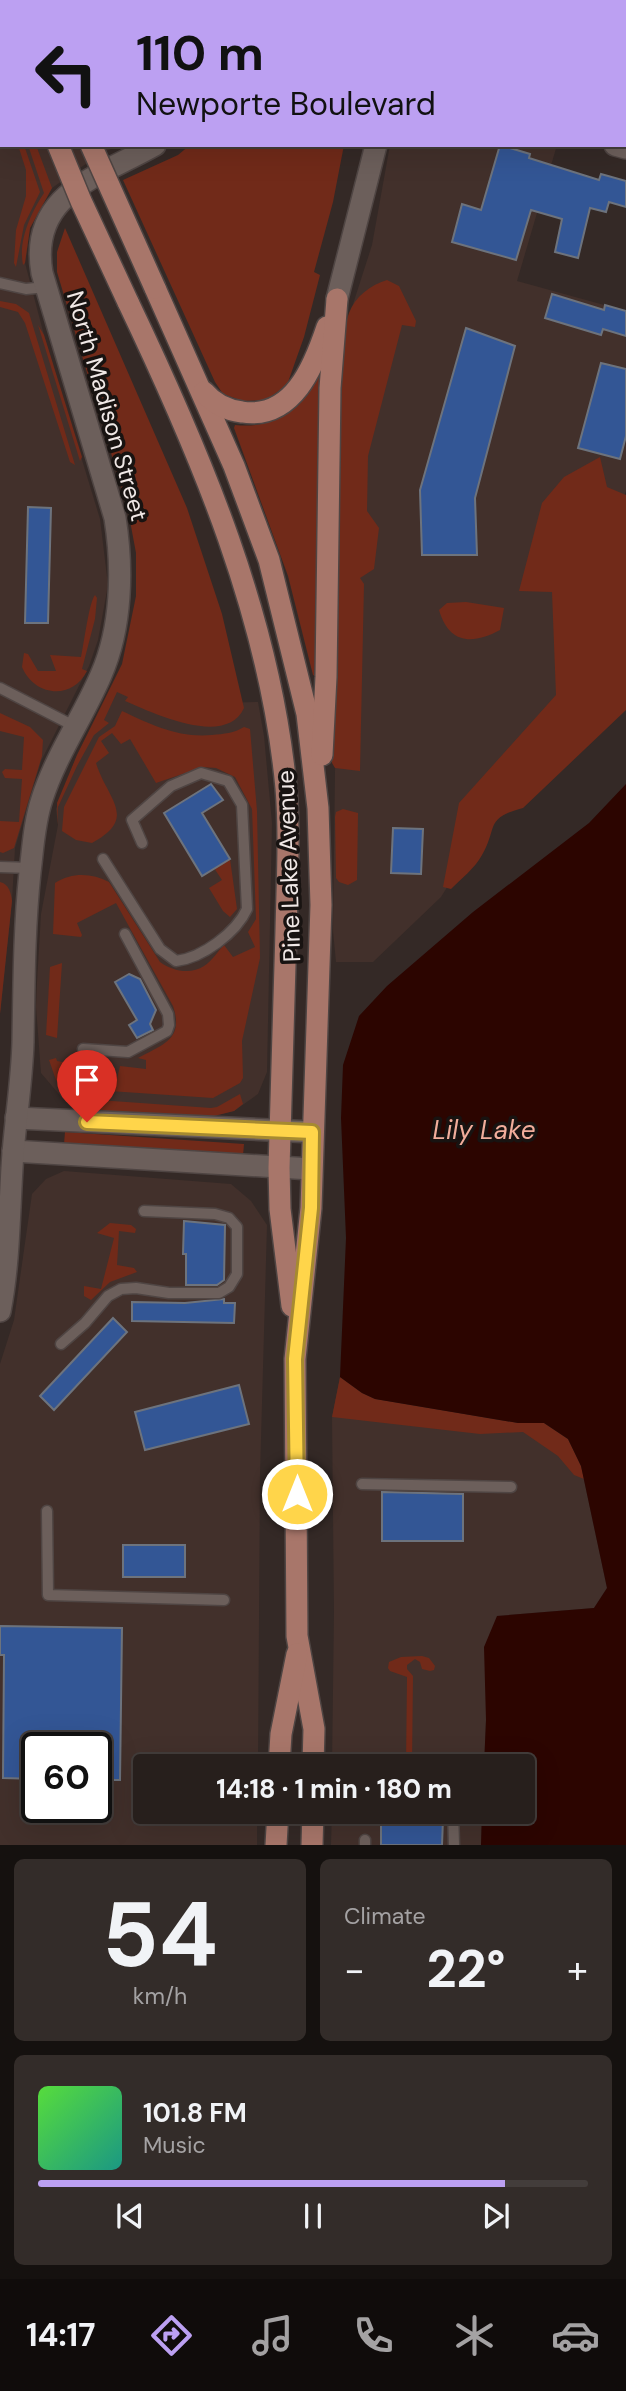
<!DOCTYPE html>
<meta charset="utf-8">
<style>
body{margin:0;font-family:"DM Sans",sans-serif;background:#332c29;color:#f1f3f6;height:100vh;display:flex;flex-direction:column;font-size:26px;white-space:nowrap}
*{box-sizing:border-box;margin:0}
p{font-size:23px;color:#a4a2a3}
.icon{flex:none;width:38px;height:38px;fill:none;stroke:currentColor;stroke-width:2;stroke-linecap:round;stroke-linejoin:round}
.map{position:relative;height:1845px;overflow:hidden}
.sheet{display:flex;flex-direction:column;gap:14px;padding:14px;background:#15110f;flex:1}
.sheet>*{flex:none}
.banner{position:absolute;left:0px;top:0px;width:626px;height:147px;box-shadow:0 7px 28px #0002,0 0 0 2px #433d3b;background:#bca0f2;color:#111;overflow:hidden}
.speed{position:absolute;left:21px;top:1732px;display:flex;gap:14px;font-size:35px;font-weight:700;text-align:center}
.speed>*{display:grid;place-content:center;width:91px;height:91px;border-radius:50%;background:#271f1c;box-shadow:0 7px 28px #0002,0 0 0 2px #433d3b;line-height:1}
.speed .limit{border:4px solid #111;border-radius:10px;background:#fff;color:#111}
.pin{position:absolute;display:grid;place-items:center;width:60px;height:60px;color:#fff;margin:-72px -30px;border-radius:50% 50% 50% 0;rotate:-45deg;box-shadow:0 0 7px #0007}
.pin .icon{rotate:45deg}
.me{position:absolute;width:77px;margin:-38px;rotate:0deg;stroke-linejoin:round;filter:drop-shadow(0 0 5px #0008)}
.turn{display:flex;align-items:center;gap:24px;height:147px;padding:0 21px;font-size:32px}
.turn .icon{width:91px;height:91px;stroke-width:2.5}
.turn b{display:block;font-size:49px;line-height:60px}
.big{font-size:52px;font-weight:800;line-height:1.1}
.sheet .tile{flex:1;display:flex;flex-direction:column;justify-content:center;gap:10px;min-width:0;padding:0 24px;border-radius:10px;background:#332c29}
.sheet .dial{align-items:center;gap:0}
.dial b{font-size:91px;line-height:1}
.song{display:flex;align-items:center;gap:21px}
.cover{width:84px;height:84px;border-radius:10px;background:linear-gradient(135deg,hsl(110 70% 55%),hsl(170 70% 35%))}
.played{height:7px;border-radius:4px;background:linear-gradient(90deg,#bca0f2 85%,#433d3b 85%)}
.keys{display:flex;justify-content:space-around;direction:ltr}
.heat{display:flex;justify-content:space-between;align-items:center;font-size:38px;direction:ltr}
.sheet .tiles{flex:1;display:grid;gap:14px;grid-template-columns:1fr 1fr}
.tile:last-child{grid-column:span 2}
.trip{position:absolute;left:133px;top:1754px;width:402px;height:70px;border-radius:7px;background:#271f1c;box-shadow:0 7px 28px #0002,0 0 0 2px #433d3b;font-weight:800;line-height:70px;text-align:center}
.tabs{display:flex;height:112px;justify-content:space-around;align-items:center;background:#100c0b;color:#a4a2a3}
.tabs .icon{width:49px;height:49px}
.tabs .selected{color:#bca0f2}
.tabs b{font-size:32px;color:#f1f3f6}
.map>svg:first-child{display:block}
.built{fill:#42302b;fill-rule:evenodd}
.green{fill:#712a19}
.water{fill:#2c0500}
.building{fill:#335695;stroke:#6d737d;stroke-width:2}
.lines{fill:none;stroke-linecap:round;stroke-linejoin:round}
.lane-casing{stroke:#4f4543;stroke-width:13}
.secondary-casing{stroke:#4f4543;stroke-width:24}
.primary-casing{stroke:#4f4543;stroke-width:24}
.lane{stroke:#6c5f5b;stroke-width:10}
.secondary{stroke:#6c5f5b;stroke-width:21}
.primary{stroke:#a8766a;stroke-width:21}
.primary-bridge-casing{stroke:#4f4543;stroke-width:24;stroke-linecap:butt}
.primary-bridge{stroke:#a8766a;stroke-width:21}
.route-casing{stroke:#a68a30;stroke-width:18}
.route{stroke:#ffd54a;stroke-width:12}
.labels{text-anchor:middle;stroke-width:7;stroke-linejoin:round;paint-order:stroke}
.street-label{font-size:24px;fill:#f0e8e6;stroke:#181311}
.water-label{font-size:26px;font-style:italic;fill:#f1ad9b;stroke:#181311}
</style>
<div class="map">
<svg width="626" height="1845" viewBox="0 0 626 1845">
<rect width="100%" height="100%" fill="#342926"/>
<g class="built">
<polygon points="0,0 107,2 2,2 2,145 121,145 101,153 52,188 30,228 25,263 44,335 100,519 108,585 98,640 89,666 41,761 15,848 12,901 0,1014"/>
<polygon points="172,0 626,0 626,129 625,2"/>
<polygon points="390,145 557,145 517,281 626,311 626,491 567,647 550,722 441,897 373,962 336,962 333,931 337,613 347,323 372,245"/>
<polygon points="113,686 190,704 258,702 264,736 272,823 267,1072 258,1094 234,1111 210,1117 87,1110 71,1105 64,1100 41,1073 36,1007 37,982 41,914 58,825 56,809 77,755"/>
<path d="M64,1171L231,1184L251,1201L267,1225L260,1475L258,1766H145V1811H257V1845H0V1364L14,1320L32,1194L46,1179ZM37,1748H96V1808H37Z"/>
<polygon points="340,1377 362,1393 375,1399 518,1423 544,1423 581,1466 607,1588 594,1608 497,1616 486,1720 484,1766 332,1766 334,1612 332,1417"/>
<polygon points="332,1811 482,1811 481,1845 331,1845"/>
</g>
<g class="green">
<polygon points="18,145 24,145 40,192 24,225 16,267 14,263 16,230 26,196 26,170"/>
<path d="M28,145H36L52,188L30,228L25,263L23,265C18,240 31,213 44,193Z"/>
<polygon points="190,145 344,145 333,202 314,272 320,275 304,337 287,385 266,400 243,401 223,394 215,382 123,180 178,155"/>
<path d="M65,228L187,508L222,614L244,708C226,748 153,713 125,701L128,697L117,692L104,720L109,723L94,735L77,766L58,807V825L57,803L77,755L122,664L136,596V553L128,510L57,272V252Z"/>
<path d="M387,280L399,286L416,321L415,327L402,325L368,456L367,511L379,528L374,569L360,578L364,584L360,771L335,768L332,763V745C334,651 336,556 337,462C338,421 335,350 349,313C355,297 370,285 387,280Z"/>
<polygon points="0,301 16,304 29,313 75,465 70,462 25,323 18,312 0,307"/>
<polygon points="38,325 44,335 82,457 80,461"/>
<path d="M321,373L317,673L315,676L313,675L288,576L234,428L235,425C264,428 287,419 305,397C311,389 315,380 321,373Z"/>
<path d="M600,457L607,487L626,495V710L523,808C484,818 498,828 482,855C475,868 461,879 451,889L443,887L459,803L556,695L552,592L519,591L542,503L564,477Z"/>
<path d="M95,595L97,598L95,619L82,669L87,671C72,701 34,696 22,667L24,653L28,654L38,671H56L50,655L81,657C84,644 89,602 95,595Z"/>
<path d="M466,602L504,608L500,630C472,645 449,644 439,610L447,603Z"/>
<path d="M122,711C152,725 178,738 212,735C224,734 234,733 244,727L250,729L257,811L260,958L242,1041L243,1078L240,1083L213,1098L65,1088L56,1080L49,1060L56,1058L57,1061L72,1064V1079L116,1083L120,1066L146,1069V1060L138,1058C164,1044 184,1039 173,1006L116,903L77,923L82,935L81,937L53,934L55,883C72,872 92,873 109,882L160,962C172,971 191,975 204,966C212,961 218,951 224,945L233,957L255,947L248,932L256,919L252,809L235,777L216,768L203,767L156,783L130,739L121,744L112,733L101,741L109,753L96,763C107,799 139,818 92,843L76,840L62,831L64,807L99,737L115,726Z"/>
<polygon points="0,713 30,727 43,740 42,756 14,848 3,853 0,852 0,821 19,822 22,779 5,778 2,772 5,769 22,770 24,737 0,731"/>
<polygon points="343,809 358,813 357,880 348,885 339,882 336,878 335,817 336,812"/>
<polygon points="230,859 237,909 230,917 223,911 209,888 222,880 214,868"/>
<path d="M0,882C9,884 11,893 12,901L0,1014Z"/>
<polygon points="62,963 57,1038 46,1035 50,967"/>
<polygon points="240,1094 243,1104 234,1111 210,1117 87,1110 74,1106 70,1098 211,1108 217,1107"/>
<polygon points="65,1132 244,1144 243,1156 64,1144"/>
<polygon points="110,1223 131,1225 136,1229 135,1233 119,1231 117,1265 134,1268 137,1272 110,1282 91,1300 84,1296 84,1286 101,1289 114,1238 97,1233"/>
<polygon points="340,1377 362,1393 375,1399 518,1423 544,1423 568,1439 581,1466 584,1479 574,1475 558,1456 523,1432 480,1434 332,1417"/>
<polygon points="422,1656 429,1658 435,1666 434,1670 430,1671 422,1669 420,1662 415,1659 407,1665 407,1669 413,1676 412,1766 406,1766 407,1677 390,1671 388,1668 389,1662 401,1657"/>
</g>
<polygon class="water" points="626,784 626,1845 481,1845 482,1811 523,1811 523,1766 484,1766 486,1720 484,1647 497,1616 594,1608 607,1588 581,1466 568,1439 544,1423 518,1423 375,1399 362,1393 340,1377 346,1238 341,1118 343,1065 359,1016 387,986 473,912 589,823"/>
<g class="building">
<polygon points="500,145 530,154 529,158 599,180 601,174 626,181 626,207 609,202 606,212 590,208 578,258 555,252 562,219 531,210 516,260 452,242 462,204 481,210"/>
<polygon points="552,294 604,310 605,305 626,311 626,336 603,329 601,335 545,318"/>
<polygon points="466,328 515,346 475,498 477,555 422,555 420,490"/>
<polygon points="601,363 626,369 626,436 620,459 578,448"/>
<polygon points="28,507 51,508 48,623 25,623"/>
<polygon points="211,784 223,800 202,813 230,859 202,876 164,813"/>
<polygon points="393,828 423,829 421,874 391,873"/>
<polygon points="129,974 140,979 156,1010 150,1024 153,1030 137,1038 129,1025 137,1020 115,982"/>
<polygon points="184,1221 225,1225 224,1280 217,1285 186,1285 186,1254 183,1254"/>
<polygon points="224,1299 224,1303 235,1303 234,1323 132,1321 132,1302 185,1303"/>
<polygon points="113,1318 127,1332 54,1410 40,1396"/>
<polygon points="239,1385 249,1424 145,1450 135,1412"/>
<polygon points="382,1492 463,1494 463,1541 382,1541"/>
<rect x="123" y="1545" width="62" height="32"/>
<polygon points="0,1626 122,1628 120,1780 96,1780 96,1748 37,1748 37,1779 3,1778 4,1655 0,1655"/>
<polygon points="381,1811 437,1811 436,1819 443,1819 442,1845 381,1845"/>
</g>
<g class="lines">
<defs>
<g id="lane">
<polyline points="414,2 414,0"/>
<polyline points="0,283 26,289 46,287"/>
<polyline points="0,688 74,726"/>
<path d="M103,859L160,949L176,961C202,958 236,933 247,909L242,805L228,781L201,773L171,786L132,820L142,843"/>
<polyline points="0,867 31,868"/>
<polyline points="83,1049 128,1052 167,1031 169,1025 168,1014 125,934"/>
<polyline points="61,1344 85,1323 108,1296 121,1289 136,1288 169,1293 219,1293 229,1287 237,1274 237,1227 229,1218 215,1214 144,1211"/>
<polyline points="362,1484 511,1487"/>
<polyline points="47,1511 48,1595 224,1600"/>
<polyline points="453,1811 454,1845"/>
<polyline points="313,1813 366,1819"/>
<polyline points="365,1840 365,1845"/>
</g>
<g id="secondary">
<polyline points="146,0 148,2"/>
<polyline points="615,145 626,148"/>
<polyline points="337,299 376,145"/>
<polyline points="16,1118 312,1132"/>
<polyline points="13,1151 311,1169"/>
<path d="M0,1311C10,1259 9,1206 13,1153C16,1116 22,1079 23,1042C24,985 24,929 30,872C33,848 34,823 42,799C56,755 83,717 101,675C122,627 123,568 115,518L42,273C28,193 101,176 155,145"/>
</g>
<g id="primary">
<polyline points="9,0 10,2"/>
<polyline points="40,0 41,2"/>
<polyline points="155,288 234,466 269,560 307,714 318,808 321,905 311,1208 295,1359 297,1636 314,1729 313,1766"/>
<path d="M128,302C201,455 270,617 286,788C290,835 287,883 286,931C284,1010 282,1089 279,1168L280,1209L292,1306"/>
<path d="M204,392C214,404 226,410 242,412C293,420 314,366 327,327"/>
<polyline points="322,755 326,677 330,388 337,299"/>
<polyline points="279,1766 281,1734 297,1654"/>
<polyline points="276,1845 278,1811"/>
<polyline points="312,1845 313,1811"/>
</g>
</defs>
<use href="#lane" class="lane-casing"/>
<use href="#secondary" class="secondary-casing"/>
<use href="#primary" class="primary-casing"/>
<use href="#lane" class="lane"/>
<use href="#secondary" class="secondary"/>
<use href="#primary" class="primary"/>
<defs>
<g id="primary-bridge">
<polyline points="58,145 81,201 128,302"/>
<polyline points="91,145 155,288"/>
</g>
</defs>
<use href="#primary-bridge" class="primary-bridge-casing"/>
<use href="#primary-bridge" class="primary-bridge"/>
</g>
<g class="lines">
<defs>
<polyline id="route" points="87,1122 312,1132 311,1208 295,1359 297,1494"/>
</defs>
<use href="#route" class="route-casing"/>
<use href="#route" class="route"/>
</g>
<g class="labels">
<g class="street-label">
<text transform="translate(107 406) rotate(74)" y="8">North Madison Street</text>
<text transform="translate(289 866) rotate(-92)" y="8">Pine Lake Avenue</text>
</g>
<g class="water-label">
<text x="484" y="1139">Lily Lake</text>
</g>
</g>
</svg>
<div class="speed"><div class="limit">60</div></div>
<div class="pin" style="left:87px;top:1122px;background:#d93025"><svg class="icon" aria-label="arrive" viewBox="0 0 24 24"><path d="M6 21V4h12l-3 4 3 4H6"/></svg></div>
<svg class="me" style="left:297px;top:1494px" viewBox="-20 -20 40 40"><circle r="17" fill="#ffd54a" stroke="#fff" stroke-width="3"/><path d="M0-11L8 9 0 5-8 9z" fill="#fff"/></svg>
<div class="trip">14:18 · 1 min · 180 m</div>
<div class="banner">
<div class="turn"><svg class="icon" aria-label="left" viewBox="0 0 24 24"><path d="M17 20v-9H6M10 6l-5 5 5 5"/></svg><div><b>110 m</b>Newporte Boulevard</div></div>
</div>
</div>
<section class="sheet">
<div class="tiles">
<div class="tile dial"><b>54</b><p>km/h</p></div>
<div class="tile"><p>Climate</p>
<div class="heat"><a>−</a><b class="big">22°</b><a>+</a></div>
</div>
<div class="tile">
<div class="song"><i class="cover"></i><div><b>101.8 FM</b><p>Music</p></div></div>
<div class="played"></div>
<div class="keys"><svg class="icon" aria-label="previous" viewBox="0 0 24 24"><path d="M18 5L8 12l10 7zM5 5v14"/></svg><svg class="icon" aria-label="pause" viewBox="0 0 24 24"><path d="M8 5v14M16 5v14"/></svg><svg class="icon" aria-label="next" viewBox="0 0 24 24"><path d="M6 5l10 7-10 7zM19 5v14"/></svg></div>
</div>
</div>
</section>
<nav class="tabs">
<b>14:17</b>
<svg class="icon selected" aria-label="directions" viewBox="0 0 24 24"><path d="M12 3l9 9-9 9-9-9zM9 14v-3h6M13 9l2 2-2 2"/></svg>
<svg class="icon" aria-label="music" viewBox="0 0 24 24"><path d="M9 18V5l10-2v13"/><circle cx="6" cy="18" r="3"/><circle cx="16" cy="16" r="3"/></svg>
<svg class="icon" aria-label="phone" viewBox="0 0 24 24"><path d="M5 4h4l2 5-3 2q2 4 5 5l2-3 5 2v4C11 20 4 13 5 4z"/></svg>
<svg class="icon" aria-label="climate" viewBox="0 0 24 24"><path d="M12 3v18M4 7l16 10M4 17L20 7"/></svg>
<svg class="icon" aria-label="car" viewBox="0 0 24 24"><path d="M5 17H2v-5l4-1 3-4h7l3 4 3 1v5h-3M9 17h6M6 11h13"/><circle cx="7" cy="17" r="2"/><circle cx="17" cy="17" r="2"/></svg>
</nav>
